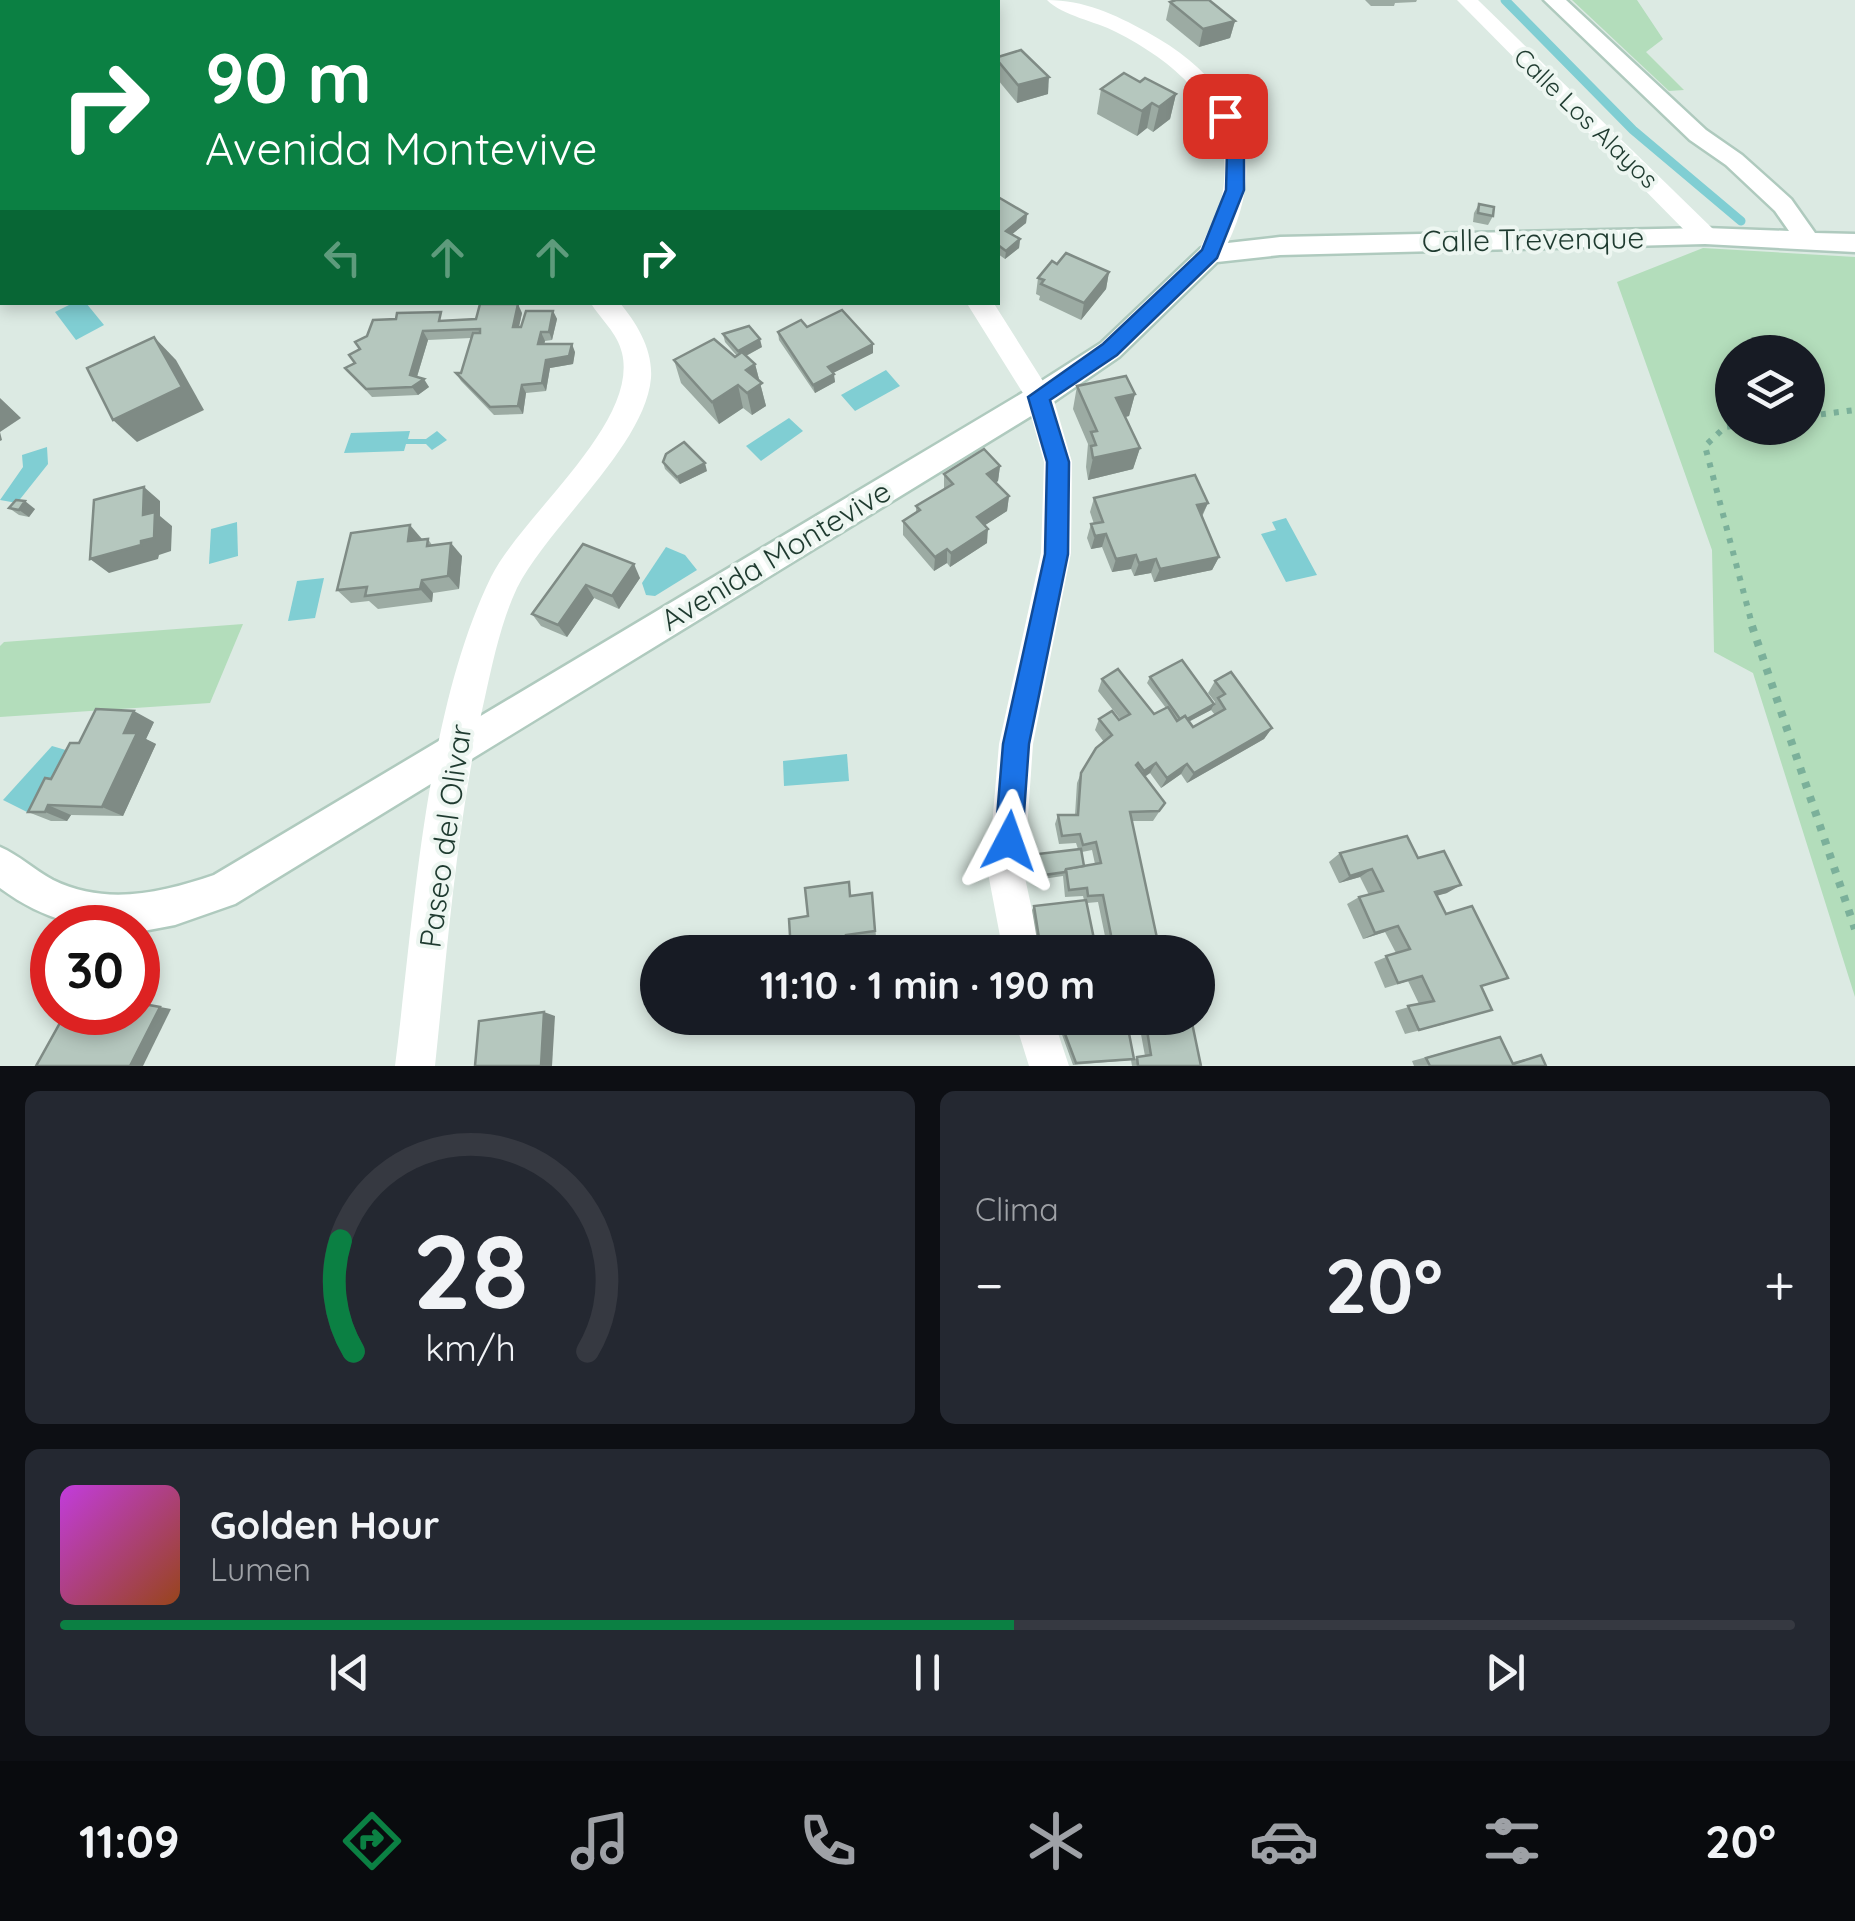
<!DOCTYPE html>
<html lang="es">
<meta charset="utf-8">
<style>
body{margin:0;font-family:Quicksand,sans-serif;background:#242831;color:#f1f3f6;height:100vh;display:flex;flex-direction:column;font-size:38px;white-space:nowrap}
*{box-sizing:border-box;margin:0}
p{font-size:32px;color:#9ea1a6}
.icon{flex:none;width:55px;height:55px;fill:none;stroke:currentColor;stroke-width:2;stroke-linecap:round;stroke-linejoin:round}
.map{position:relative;height:1066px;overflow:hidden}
.side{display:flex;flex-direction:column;gap:25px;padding:25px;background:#0d0f14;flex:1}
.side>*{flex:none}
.top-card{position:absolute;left:0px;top:0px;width:1000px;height:305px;box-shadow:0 5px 15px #0003;background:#0b8043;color:#fff;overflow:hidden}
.buttons{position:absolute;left:1715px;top:335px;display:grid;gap:20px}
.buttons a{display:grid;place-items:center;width:110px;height:110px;border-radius:50%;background:#171b24;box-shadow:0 5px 15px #0003;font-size:50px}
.speed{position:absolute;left:30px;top:905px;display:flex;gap:20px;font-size:50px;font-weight:700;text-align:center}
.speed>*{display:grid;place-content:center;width:130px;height:130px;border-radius:50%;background:#171b24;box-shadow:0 5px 15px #0003;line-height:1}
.speed .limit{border:15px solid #d22;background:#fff;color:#111}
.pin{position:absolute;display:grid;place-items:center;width:85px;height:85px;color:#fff;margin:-42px;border-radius:20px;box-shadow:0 5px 15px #0006}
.me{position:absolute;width:110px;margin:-55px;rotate:4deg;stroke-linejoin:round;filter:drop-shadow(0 0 8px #0008)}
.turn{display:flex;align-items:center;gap:35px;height:210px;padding:0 40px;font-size:45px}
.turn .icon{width:130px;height:130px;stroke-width:2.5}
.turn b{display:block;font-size:70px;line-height:85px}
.lanes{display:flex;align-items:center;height:95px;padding:0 40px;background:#0003;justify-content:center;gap:50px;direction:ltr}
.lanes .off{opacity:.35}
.big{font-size:75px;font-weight:800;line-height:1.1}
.side .widget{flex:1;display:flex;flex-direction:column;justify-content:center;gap:15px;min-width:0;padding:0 35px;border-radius:15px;background:#242831}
.side .dial{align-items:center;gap:0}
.dial svg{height:260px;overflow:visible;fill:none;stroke:#363941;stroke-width:7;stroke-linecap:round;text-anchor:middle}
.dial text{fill:#f1f3f6;stroke:none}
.song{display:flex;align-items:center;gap:30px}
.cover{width:120px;height:120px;border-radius:15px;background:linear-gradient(135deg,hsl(290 70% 55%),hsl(20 70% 35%))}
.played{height:10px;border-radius:5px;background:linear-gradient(90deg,#0b8043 55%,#363941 55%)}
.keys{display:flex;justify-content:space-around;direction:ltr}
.heat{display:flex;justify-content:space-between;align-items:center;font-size:55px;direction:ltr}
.side .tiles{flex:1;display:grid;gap:25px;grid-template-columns:1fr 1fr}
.widget:last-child{grid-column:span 2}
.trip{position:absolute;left:640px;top:935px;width:575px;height:100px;border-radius:50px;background:#171b24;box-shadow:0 5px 15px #0003;font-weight:800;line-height:100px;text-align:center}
.menu{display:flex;height:160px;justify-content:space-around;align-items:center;background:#090b0e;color:#9ea1a6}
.menu .icon{width:70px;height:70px}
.menu .current{color:#0b8043}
.menu b{font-size:45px;color:#f1f3f6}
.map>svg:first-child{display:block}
.green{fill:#b3ddbb;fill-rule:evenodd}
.water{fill:#80ced3}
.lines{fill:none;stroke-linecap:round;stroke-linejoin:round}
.stream{stroke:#80ced3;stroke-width:9}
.secondary-casing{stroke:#afcabe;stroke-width:5}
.path-far1{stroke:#7bb09a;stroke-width:6;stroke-dasharray:5 8;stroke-linecap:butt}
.path{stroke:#7bb09a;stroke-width:8;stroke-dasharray:6 9;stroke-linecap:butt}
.street{fill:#fff;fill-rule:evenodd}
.secondary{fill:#fff;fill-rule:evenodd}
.wall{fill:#9caba3;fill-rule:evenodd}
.shaded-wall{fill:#7f8b85}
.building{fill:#b5c7be;stroke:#7f8b85;stroke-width:2.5}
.route{fill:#1a73e8;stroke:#114b97;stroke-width:2.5}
.labels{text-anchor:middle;stroke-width:8;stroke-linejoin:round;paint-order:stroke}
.far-street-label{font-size:25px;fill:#1e3a2f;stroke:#edf6f1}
.street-label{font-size:30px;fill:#1e3a2f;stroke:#edf6f1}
</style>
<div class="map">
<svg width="1855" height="1066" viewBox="0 0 1855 1066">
<rect width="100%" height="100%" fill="#dceae3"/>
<g class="green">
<polygon points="1572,0 1637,0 1663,39 1646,52 1684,90 1669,91"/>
<path d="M1703,248L1855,257V997L1753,673L1714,652L1712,550L1617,282ZM1808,352V428H1732V352Z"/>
<polygon points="243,624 210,703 0,717 0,646 4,642"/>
</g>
<g class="water">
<polygon points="75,302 86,303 104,325 76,340 55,312"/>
<polygon points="886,370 900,386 855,411 841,395"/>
<polygon points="789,418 803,431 761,461 746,446"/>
<polygon points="410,431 408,439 426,439 437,431 447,440 432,450 426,444 406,444 404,451 344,453 351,433"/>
<polygon points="47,447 48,464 17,503 0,500 23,467 22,455"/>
<polygon points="1286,518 1317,575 1286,582 1261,534 1276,530 1272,522"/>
<polygon points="237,522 238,556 209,564 211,529"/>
<polygon points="666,547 685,555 697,570 655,596 646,595 642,583"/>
<polygon points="324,578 315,618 288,621 297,581"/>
<polygon points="52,746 76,753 29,813 3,800"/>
<polygon points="847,754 849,781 784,786 783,761"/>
</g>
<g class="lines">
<polyline class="stream" points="1505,0 1633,130 1741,221"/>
<defs>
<path id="secondary" d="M1544,0H1566L1706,130L1742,155L1791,199L1815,233L1855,234V252L1705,244L1280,255L1217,262L1119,357L1049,405L235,904L175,925L138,932V928C82,928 46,922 0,888V847C19,855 34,870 53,880C106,906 161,893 214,875L1029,389L1101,343L1201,248L1210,245L1280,237L1705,228L1789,231L1775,211L1726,165L1690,140Z"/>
</defs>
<use href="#secondary" class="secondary-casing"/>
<g class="path-far1">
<polyline points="1808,416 1855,410"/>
<polyline points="1732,426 1725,427 1705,446 1753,628"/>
</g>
<polyline class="path" points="1752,626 1855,929"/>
<g class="street">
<rect x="522" y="0" width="20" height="2"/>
<path d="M1047,0C1084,0 1114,14 1147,32C1242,84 1275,163 1219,260H1201L1198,254C1206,233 1220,212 1223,190C1235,113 1179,64 1116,32C1095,21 1063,16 1047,0Z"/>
<polygon points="1457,0 1478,0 1714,230 1717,236 1714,242 1696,242"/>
<path d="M590,302H619C637,323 653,350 651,378C645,446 549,525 517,588C501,622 493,661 485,697C457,818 448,943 435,1066H395C414,916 425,712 491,577C522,515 639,423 622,353C617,332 601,320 590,302Z"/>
<polygon points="966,302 993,302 1053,397 1072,462 1071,553 1033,744 1024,873 1041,952 1003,952 988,873 999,744 1041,553 1044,462 1026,398"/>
<polygon points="1014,1018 1053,1018 1069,1066 1029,1066"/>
</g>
<use href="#secondary" class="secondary"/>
</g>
<g class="wall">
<polygon points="1365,0 1417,0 1416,2 1395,3 1394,6 1371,6"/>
<polygon points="1170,2 1235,21 1230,38 1199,47 1166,20"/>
<polygon points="998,57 1048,94 1017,103 998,80"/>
<polygon points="1140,82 1176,94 1170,119 1153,132 1147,128 1137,136 1097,114 1101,89"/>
<polygon points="998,197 1027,214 1026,223 1012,234 1020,239 1019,248 1005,259 998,254"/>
<polygon points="1479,204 1493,216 1488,225 1473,222 1474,213"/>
<polygon points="1057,264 1109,272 1106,289 1081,320 1039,300 1040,296 1036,294 1038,278"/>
<polygon points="553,311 557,319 552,340 545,341 544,344 575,352 573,364 550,368 546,391 526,393 523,414 494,415 461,381 456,373 461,373 471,338 428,340 417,377 429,387 418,395 372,397 345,368 446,320 476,319 522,313 519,327"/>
<polygon points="807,327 873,353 833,373 835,382 815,393 779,340 778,332"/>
<polygon points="723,334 762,347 746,356 755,364 766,406 752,415 743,408 719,424 681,383 674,360 735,357 737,356 725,342"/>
<polygon points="1077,386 1135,394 1129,416 1125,417 1140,448 1133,469 1088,480 1086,467 1088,444 1073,409"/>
<polygon points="663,462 707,471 680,484 665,469"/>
<polygon points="1000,466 998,481 995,483 1009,496 1007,511 985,525 987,543 950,567 947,563 934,571 903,535 903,521 916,512 916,506 944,489 944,474"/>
<polygon points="1094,498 1208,503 1202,517 1219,557 1212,570 1154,582 1151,573 1134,576 1131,569 1112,572 1102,547 1091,549 1087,538 1091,524 1094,524 1090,512"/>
<polygon points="9,508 35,509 29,517 19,515"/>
<polygon points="422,539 428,539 432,545 462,556 459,589 433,593 432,602 378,609 369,601 351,603 337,590"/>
<polygon points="583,544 640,578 619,609 594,598 567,637 541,626 532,614"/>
<path d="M1150,677L1214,704L1215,702L1208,693L1215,681L1272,728L1264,739L1187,783L1181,774L1161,788L1150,773L1145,777L1165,803L1153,821H1132L1160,952H1093L1092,947L1039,952L1032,910L1034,906L1084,900L1083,896L1065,897L1063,876L1029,881L1028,859L1029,855L1078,849L1076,843L1059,844L1055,824L1058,815H1075L1077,783L1081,773L1104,742L1095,730L1099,719L1121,720L1098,691L1102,679L1154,714L1166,708L1147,683ZM1211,710L1215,715L1193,727L1189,721ZM1092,850L1095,864L1084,866L1082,852ZM1098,902L1106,941H1097L1095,944L1087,903Z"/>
<polygon points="154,722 146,739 156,744 123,816 71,815 67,821 51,821 28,812 79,743"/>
<polygon points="1340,853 1418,858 1447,893 1437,895 1481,987 1445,1024 1405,1034 1395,1011 1419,1004 1408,981 1385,988 1374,962 1396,953 1385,932 1363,939 1347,904 1359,897 1369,895 1360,877 1339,883 1329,862"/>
<polygon points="849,882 851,895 873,900 876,937 848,941 808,916"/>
<polygon points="1056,1018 1126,1018 1134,1059 1145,1056 1138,1018 1191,1018 1201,1066 1132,1066 1131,1060 1073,1065"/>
<polygon points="1500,1037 1513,1062 1541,1055 1546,1066 1414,1066 1412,1061"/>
</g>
<g class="shaded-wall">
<polygon points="199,0 216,0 213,2 195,2"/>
<polygon points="596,0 614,0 615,2 592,2"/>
<polygon points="1235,21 1230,38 1199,47 1203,29"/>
<polygon points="1049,77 1048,94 1017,103 1018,85"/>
<polygon points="1176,94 1170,119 1153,132 1159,107"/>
<polygon points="1152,103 1147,128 1137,136 1142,111"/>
<polygon points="1027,214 1026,223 1005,240 1006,231"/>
<polygon points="1020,239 1019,248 1005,259 1006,251"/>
<polygon points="1109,272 1106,289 1081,320 1084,303"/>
<polygon points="518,304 522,313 517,335 513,327"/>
<polygon points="553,311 557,319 552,340 549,332"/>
<polygon points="423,331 428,340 415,383 410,375"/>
<polygon points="541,332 545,341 542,353 538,344"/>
<polygon points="154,337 176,360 204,410 137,442 113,420"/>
<polygon points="760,339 762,347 740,359 738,351"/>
<polygon points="572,344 575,352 573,364 550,368 546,391 542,383 546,360"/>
<polygon points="873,344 873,353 829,375 828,367"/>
<polygon points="755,364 766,406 752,415 747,393 746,370"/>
<polygon points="834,374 835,382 815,393 813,385"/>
<polygon points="424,379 429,387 418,395 412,387"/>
<polygon points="522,385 526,393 523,414 518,406"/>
<polygon points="738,385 743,408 719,424 712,402"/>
<polygon points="1135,394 1129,416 1110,421 1116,398"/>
<polygon points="0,398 21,418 0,432 2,440 0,441"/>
<polygon points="1140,448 1133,469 1088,480 1093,458"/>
<polygon points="705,463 707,471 680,484 677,477"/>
<polygon points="1000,466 998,481 986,489 987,474"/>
<polygon points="144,487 160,501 160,516 172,526 171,551 159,555 158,559 109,573 90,559 141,541"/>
<polygon points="1009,496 1007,511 976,531 977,517"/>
<polygon points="25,501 35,509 29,517 19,510"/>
<polygon points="1208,503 1201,517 1197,505"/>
<polygon points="410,525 422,539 419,555 408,541"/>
<polygon points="988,529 987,543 950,567 951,553"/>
<polygon points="1106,534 1102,547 1091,549 1095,536"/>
<polygon points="451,543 462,556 459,589 448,576"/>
<polygon points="947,549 947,563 934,571 935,557"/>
<polygon points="1136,555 1131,569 1112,572 1116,559"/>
<polygon points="1219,557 1212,570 1154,582 1160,569"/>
<polygon points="1156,559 1151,573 1134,576 1139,563"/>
<polygon points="634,564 640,578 619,609 612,596"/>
<polygon points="422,580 433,593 432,602 420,589"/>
<polygon points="586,585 594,598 567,637 558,625"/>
<polygon points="1214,704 1211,710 1179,727 1182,722"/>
<polygon points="134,711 154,722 146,739 156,744 123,816 102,807 124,733"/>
<polygon points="1272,728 1264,739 1187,783 1194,773"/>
<polygon points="1156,763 1150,773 1139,780 1144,771"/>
<polygon points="1187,764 1181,774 1161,788 1167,778"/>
<polygon points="48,805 71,815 67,821 45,812"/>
<polygon points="1372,869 1360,877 1339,883 1350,876"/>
<polygon points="1461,885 1447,893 1422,900 1435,892"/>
<polygon points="1398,926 1385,932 1363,939 1375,933"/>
<polygon points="160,1007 171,1009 143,1066 130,1066"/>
<polygon points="544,1012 555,1016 552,1066 541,1066"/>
</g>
<g class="building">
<polygon points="140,0 199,0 195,2 136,2"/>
<polygon points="566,0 596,0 592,2 569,2"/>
<polygon points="1176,0 1209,0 1235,21 1203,29 1170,2"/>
<polygon points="1021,50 1049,77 1018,85 998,61 998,57"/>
<polygon points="1124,73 1140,82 1145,78 1176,94 1159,107 1152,103 1142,111 1101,89"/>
<polygon points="998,197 1027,214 1006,231 1020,239 1006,251 998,245"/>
<polygon points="1479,204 1494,207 1493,216 1478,213"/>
<polygon points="1066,253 1109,272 1084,303 1041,284 1044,280 1038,278 1052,261 1057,264"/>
<polygon points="480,304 518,304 513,327 521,327 526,311 553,311 549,332 541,332 538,344 572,344 569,356 546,360 542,383 522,385 518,406 490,407 456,373 461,373 473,333 480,333 480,329 423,331 410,375 424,379 412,387 366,389 345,368 355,363 349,355 360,349 355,342 367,336 373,320 396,319 397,313 441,312 439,321 476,319"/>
<polygon points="842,310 873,344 828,367 834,374 813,385 778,332 801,320 807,327"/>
<polygon points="749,326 760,339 738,351 723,334"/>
<polygon points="154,337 182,387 113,420 87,368"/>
<polygon points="714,339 735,357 742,352 755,364 746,370 762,383 747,393 738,385 712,402 674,360"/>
<polygon points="1126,376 1135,394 1116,398 1140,448 1093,458 1091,446 1096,445 1091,432 1097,431 1077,386"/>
<polygon points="684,442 705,463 677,477 663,462 666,454"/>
<polygon points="984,449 1000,466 987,474 1009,496 977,517 988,529 951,553 947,549 935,557 903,521 920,510 916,506 953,484 944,474"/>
<polygon points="1195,475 1208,503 1197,505 1219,557 1160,569 1156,559 1139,563 1136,555 1116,559 1106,534 1095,536 1091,524 1103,522 1094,498"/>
<polygon points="144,487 143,515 155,512 154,538 141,541 141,545 90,559 94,500"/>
<polygon points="16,500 25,501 19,510 9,508"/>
<polygon points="410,525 408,541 428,539 427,546 451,543 448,576 422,580 420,589 365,596 367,587 337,590 351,533"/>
<polygon points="583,544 634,564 612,596 586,585 558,625 532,614"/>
<polygon points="1182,660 1214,704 1187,719 1185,716 1180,719 1150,677"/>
<polygon points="1118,669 1154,714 1168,707 1177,721 1185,716 1193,727 1225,709 1218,698 1225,694 1215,681 1231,672 1272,728 1194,773 1187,764 1167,778 1156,763 1144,771 1138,763 1136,765 1165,803 1159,811 1130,812 1160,952 1081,952 1099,951 1097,941 1112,940 1103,895 1088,896 1087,888 1069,890 1066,869 1101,863 1096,842 1083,845 1080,834 1062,836 1058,815 1078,815 1081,773 1096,748 1112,735 1099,719 1112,711 1119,720 1130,714 1102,679"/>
<polygon points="96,709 134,711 124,733 137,733 102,807 48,805 45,812 28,812 45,778 51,779 70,743 79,743"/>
<polygon points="1407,836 1418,858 1444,851 1461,885 1435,892 1446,914 1472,906 1508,978 1481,986 1492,1010 1419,1030 1408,1006 1434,1001 1422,976 1398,983 1386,956 1410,949 1398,926 1375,933 1359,897 1383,891 1372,869 1350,876 1340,853"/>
<polygon points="1081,849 1084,866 1066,869 1065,872 1030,877 1029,855"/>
<polygon points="849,882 850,896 872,893 875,931 846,935 847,952 791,952 789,919 808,916 805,888"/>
<polygon points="1086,900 1095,944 1041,951 1034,906"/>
<polygon points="138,1003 160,1007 130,1066 36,1066 66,1012 138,1012"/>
<polygon points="544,1012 541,1066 475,1066 479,1021"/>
<polygon points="1059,1018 1126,1018 1134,1059 1076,1063"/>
<polygon points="1145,1018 1191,1018 1201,1066 1138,1066 1137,1057 1151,1055"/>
<polygon points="1500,1037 1513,1064 1541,1055 1546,1066 1430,1066 1426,1058"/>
</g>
<polygon class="route" points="1225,111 1233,116 1244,152 1244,190 1217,258 1117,355 1050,400 1069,462 1068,554 1029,744 1022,841 1018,851 1009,855 999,851 995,841 1003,744 1045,554 1047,462 1028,397 1103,344 1202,250 1226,190 1227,152 1217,116"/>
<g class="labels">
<g class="far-street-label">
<text transform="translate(1586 118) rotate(44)" y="9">Calle Los Alayos</text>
</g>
<g class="street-label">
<text transform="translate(1533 240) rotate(-1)" y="10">Calle Trevenque</text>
<text transform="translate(776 556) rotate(-31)" y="10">Avenida Montevive</text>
<text transform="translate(446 836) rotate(-82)" y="10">Paseo del Olivar</text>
</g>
</g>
</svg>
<div class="buttons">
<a><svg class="icon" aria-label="layers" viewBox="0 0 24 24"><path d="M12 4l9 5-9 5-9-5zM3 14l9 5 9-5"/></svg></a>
</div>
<div class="speed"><div class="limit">30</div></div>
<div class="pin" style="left:1225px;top:116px;background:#d93025"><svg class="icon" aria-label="arrive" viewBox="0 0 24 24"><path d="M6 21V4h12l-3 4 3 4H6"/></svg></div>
<svg class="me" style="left:1009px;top:841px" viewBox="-20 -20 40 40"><path d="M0-17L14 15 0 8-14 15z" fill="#1a73e8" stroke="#fff" stroke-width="4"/></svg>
<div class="trip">11:10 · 1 min · 190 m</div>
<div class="top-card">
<div class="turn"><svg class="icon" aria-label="right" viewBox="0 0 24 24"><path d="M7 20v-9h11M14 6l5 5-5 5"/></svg><div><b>90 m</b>Avenida Montevive</div></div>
<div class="lanes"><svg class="icon off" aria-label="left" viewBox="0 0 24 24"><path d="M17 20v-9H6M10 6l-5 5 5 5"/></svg><svg class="icon off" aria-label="ahead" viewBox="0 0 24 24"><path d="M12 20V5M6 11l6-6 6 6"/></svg><svg class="icon off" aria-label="ahead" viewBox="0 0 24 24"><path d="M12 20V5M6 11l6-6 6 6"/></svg><svg class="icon" aria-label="right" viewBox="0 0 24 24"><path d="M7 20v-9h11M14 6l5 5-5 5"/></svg></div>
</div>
</div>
<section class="side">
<div class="tiles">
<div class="widget dial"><svg viewBox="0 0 100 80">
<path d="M14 69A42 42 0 1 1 86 69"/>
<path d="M14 69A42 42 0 0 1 10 35" stroke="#0b8043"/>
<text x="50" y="56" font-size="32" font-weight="700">28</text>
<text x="50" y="72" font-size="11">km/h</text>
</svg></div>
<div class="widget"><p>Clima</p>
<div class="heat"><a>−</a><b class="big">20°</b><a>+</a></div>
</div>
<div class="widget">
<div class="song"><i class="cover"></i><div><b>Golden Hour</b><p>Lumen</p></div></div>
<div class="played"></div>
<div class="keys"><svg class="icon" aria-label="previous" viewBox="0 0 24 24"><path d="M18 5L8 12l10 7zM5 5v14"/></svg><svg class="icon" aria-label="pause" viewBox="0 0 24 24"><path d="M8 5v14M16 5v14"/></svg><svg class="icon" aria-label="next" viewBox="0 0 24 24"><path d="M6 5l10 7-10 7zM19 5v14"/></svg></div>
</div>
</div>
</section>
<nav class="menu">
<b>11:09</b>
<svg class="icon current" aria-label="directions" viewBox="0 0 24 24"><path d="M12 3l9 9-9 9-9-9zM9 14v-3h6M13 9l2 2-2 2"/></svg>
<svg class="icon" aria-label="music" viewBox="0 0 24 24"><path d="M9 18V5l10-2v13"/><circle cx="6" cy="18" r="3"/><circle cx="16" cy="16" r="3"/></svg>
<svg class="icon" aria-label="phone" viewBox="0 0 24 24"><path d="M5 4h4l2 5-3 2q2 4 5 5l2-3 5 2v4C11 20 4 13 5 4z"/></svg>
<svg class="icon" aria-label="climate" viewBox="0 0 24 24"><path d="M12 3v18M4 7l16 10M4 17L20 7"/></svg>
<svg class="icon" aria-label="car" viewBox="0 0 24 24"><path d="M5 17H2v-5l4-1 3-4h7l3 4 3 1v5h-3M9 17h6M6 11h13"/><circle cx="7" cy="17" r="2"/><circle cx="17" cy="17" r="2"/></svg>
<svg class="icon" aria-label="filters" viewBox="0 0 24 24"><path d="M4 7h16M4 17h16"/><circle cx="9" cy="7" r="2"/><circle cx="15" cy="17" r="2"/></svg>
<b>20°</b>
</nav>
